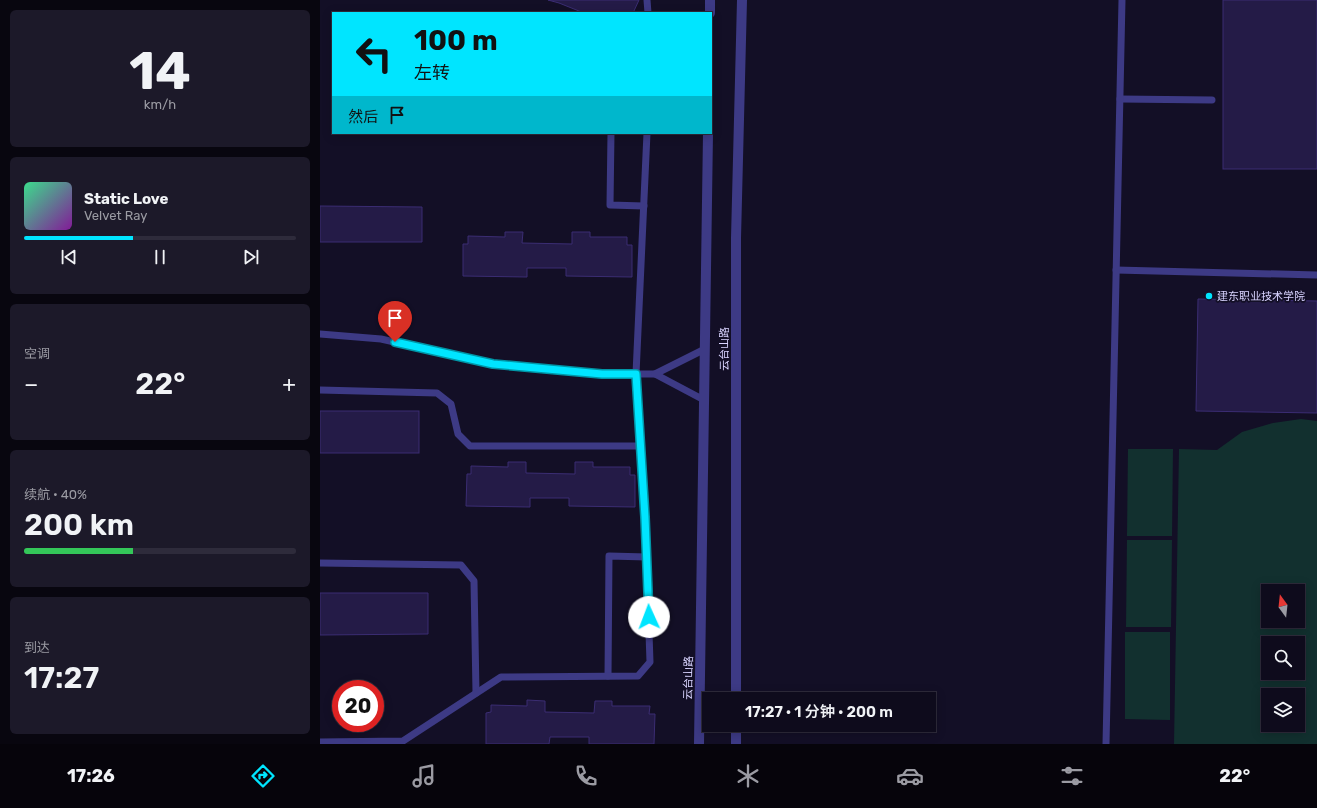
<!DOCTYPE html>
<html lang="zh">
<meta charset="utf-8">
<style>
body{margin:0;font-family:Rubik,"Noto Sans SC",sans-serif;background:#1c1929;color:#f1f3f6;height:100vh;display:flex;flex-direction:column;font-size:15px;white-space:nowrap}
*{box-sizing:border-box;margin:0}
p{font-size:13px;color:#9b9ba3}
.icon{flex:none;width:22px;height:22px;fill:none;stroke:currentColor;stroke-width:2;stroke-linecap:round;stroke-linejoin:round}
.map{position:relative;flex:1;overflow:hidden}
.side{display:flex;flex-direction:column;gap:10px;padding:10px;background:#08060f;width:320px}
.side>*{flex:none}
.top-card{position:absolute;left:12px;top:12px;width:380px;height:122px;border-radius:0px;box-shadow:0 2px 10px #0003,0 0 0 1px #2e2b3b;background:#00e5ff;color:#111;overflow:hidden}
.needle{width:26px;rotate:345deg}
.tools{position:absolute;left:941px;top:584px;display:grid;gap:8px}
.tools a{display:grid;place-items:center;width:44px;height:44px;border-radius:0px;background:#0e0b1c;box-shadow:0 2px 10px #0003,0 0 0 1px #2e2b3b;font-size:20px}
.speed{position:absolute;left:12px;top:680px;display:flex;gap:8px;font-size:20px;font-weight:700;text-align:center}
.speed>*{display:grid;place-content:center;width:52px;height:52px;border-radius:50%;background:#0e0b1c;box-shadow:0 2px 10px #0003,0 0 0 1px #2e2b3b;line-height:1}
.speed .limit{border:6px solid #d22;background:#fff;color:#111}
.pin{position:absolute;display:grid;place-items:center;width:34px;height:34px;color:#fff;margin:-41px -17px;border-radius:50% 50% 50% 0;rotate:-45deg;box-shadow:0 0 4px #0007}
.pin .icon{rotate:45deg}
.me{position:absolute;width:44px;margin:-22px;rotate:358deg;stroke-linejoin:round;filter:drop-shadow(0 0 3px #0008)}
.turn{display:flex;align-items:center;gap:14px;height:84px;padding:0 16px;font-size:18px}
.turn .icon{width:52px;height:52px;stroke-width:2.5}
.turn b{display:block;font-size:28px;line-height:34px}
.then{display:flex;align-items:center;height:38px;padding:0 16px;background:#0003;gap:8px;font-size:15px}
.big{font-size:30px;font-weight:600;line-height:1.1}
.side .tile{flex:1;display:flex;flex-direction:column;justify-content:center;gap:6px;min-width:0;padding:0 14px;border-radius:6px;background:#1c1929}
.side .dial{align-items:center;gap:0}
.dial b{font-size:52px;line-height:1}
.song{display:flex;align-items:center;gap:12px}
.cover{width:48px;height:48px;border-radius:6px;background:linear-gradient(135deg,hsl(150 70% 55%),hsl(290 70% 35%))}
.played{height:4px;border-radius:2px;background:linear-gradient(90deg,#00e5ff 40%,#2e2b3b 40%)}
.keys{display:flex;justify-content:space-around;direction:ltr}
.heat{display:flex;justify-content:space-between;align-items:center;font-size:22px;direction:ltr}
.charge{height:6px;border-radius:3px;background:linear-gradient(90deg,#34c759 40%,#2e2b3b 0)}
.trip{position:absolute;left:382px;top:692px;width:234px;height:40px;border-radius:0px;background:#0e0b1c;box-shadow:0 2px 10px #0003,0 0 0 1px #2e2b3b;font-weight:600;line-height:40px;text-align:center}
.dock{display:flex;height:64px;justify-content:space-around;align-items:center;background:#06040b;color:#9b9ba3}
.dock .icon{width:28px;height:28px}
.dock .on{color:#00e5ff}
.dock b{font-size:18px;color:#f1f3f6}
main{display:flex;flex:1;min-height:0}
.map>svg:first-child{display:block}
.green{fill:#12302f;fill-rule:evenodd}
.building{fill:#241b47;stroke:#3b2d73}
.lines{fill:none;stroke-linecap:round;stroke-linejoin:round}
.service{stroke:#3d3a85;stroke-width:7}
.tertiary{stroke:#3d3a85;stroke-width:10}
.route-casing{stroke:#0095a6;stroke-width:10}
.route{stroke:#00e5ff;stroke-width:7}
.poi-dot{fill:#00e5ff;stroke:#130f26;stroke-width:1.5}
.labels{text-anchor:middle;stroke-width:3.5;stroke-linejoin:round;paint-order:stroke}
.poi-label{font-size:11px;fill:#d9d4ff;stroke:#130f26;text-anchor:start}
.street-label{font-size:11px;fill:#d9d4ff;stroke:#130f26}
</style>
<main>
<section class="side">
<div class="tile dial"><b>14</b><p>km/h</p></div>
<div class="tile">
<div class="song"><i class="cover"></i><div><b>Static Love</b><p>Velvet Ray</p></div></div>
<div class="played"></div>
<div class="keys"><svg class="icon" aria-label="previous" viewBox="0 0 24 24"><path d="M18 5L8 12l10 7zM5 5v14"/></svg><svg class="icon" aria-label="pause" viewBox="0 0 24 24"><path d="M8 5v14M16 5v14"/></svg><svg class="icon" aria-label="next" viewBox="0 0 24 24"><path d="M6 5l10 7-10 7zM19 5v14"/></svg></div>
</div>
<div class="tile"><p>空调</p>
<div class="heat"><a>−</a><b class="big">22°</b><a>+</a></div>
</div>
<div class="tile"><p>续航 · 40%</p><b class="big">200 km</b><div class="charge"></div></div>
<div class="tile"><p>到达</p><b class="big">17:27</b></div>
</section>
<div class="map">
<svg width="997" height="744" viewBox="0 0 997 744">
<rect width="100%" height="100%" fill="#130f26"/>
<g class="green">
<path d="M981,419L997,421V744H854L859,449L897,450L922,432L953,423ZM948,591H978V621H948ZM948,643H978V673H948ZM948,695H978V725H948Z"/>
<polygon points="808,449 853,449 852,536 807,536"/>
<polygon points="807,540 852,540 851,627 806,627"/>
<polygon points="805,632 850,632 850,720 805,719"/>
</g>
<g class="building">
<polygon points="228,0 319,0 313,13 264,13 239,3"/>
<rect x="903" y="0" width="94" height="169"/>
<polygon points="0,206 102,207 102,242 0,242"/>
<polygon points="185,232 203,232 202,243 252,244 252,232 270,232 270,237 307,237 307,245 312,245 312,277 246,276 246,268 207,268 207,277 143,276 143,244 148,244 148,236 185,237"/>
<polygon points="878,299 997,301 997,413 876,411"/>
<rect x="0" y="411" width="99" height="42"/>
<polygon points="188,462 206,462 206,473 255,474 255,462 273,462 273,467 310,467 310,475 315,475 315,507 249,506 249,498 210,498 210,507 146,506 147,474 151,474 151,466 188,467"/>
<polygon points="0,593 108,593 108,634 0,635"/>
<polygon points="207,700 225,701 225,712 274,713 275,701 292,701 292,706 330,706 329,714 335,714 334,744 269,744 269,737 230,737 229,744 166,744 166,713 171,712 171,705 207,706"/>
</g>
<g class="lines">
<g class="service">
<polyline points="327,0 328,13"/>
<polyline points="800,99 892,100"/>
<polyline points="291,133 290,205 324,206"/>
<polyline points="796,270 997,275"/>
<polyline points="0,334 61,339 173,364 282,374 335,374"/>
<polyline points="0,390 117,393 131,404 138,434 150,446 321,446"/>
<polyline points="384,400 335,374 385,349"/>
<polyline points="0,563 141,565 154,581 156,693"/>
<polyline points="288,676 289,556 327,557"/>
<polyline points="0,742 83,741 181,677 318,676 330,662 325,517 316,374 327,133"/>
<polyline points="786,744 802,0"/>
</g>
<g class="tertiary">
<polyline points="390,13 390,0"/>
<polyline points="416,699 416,238 422,0"/>
<polyline points="379,744 388,133"/>
<polyline points="416,744 416,725"/>
</g>
</g>
<g class="lines">
<defs>
<polyline id="route" points="75,342 173,364 282,374 316,374 325,517 329,617"/>
</defs>
<use href="#route" class="route-casing"/>
<use href="#route" class="route"/>
</g>
<circle class="poi-dot" cx="889" cy="296" r="4"/>
<g class="labels">
<g class="poi-label">
<text x="897" y="300">建东职业技术学院</text>
</g>
<g class="street-label">
<text transform="translate(404 349) rotate(-90)" y="4">云台山路</text>
<text transform="translate(368 678) rotate(-89)" y="4">云台山路</text>
</g>
</g>
</svg>
<div class="tools">
<a><svg class="needle" viewBox="-14 -14 28 28"><path d="M0-13l5 13h-10z" fill="#e53935"/><path d="M0 13l5-13h-10z" fill="#9b9ba3"/></svg></a>
<a><svg class="icon" aria-label="search" viewBox="0 0 24 24"><circle cx="10" cy="10" r="6"/><path d="M15 15l6 6"/></svg></a>
<a><svg class="icon" aria-label="layers" viewBox="0 0 24 24"><path d="M12 4l9 5-9 5-9-5zM3 14l9 5 9-5"/></svg></a>
</div>
<div class="speed"><div class="limit">20</div></div>
<div class="pin" style="left:75px;top:342px;background:#d93025"><svg class="icon" aria-label="arrive" viewBox="0 0 24 24"><path d="M6 21V4h12l-3 4 3 4H6"/></svg></div>
<svg class="me" style="left:329px;top:617px" viewBox="-20 -20 40 40"><circle r="19" fill="#fff"/><path d="M0-13L10 11 0 6-10 11z" fill="#00e5ff"/></svg>
<div class="trip">17:27 · 1 分钟 · 200 m</div>
<div class="top-card">
<div class="turn"><svg class="icon" aria-label="left" viewBox="0 0 24 24"><path d="M17 20v-9H6M10 6l-5 5 5 5"/></svg><div><b>100 m</b>左转</div></div>
<div class="then">然后<svg class="icon" aria-label="arrive" viewBox="0 0 24 24"><path d="M6 21V4h12l-3 4 3 4H6"/></svg></div>
</div>
</div>
</main>
<nav class="dock">
<b>17:26</b>
<svg class="icon on" aria-label="directions" viewBox="0 0 24 24"><path d="M12 3l9 9-9 9-9-9zM9 14v-3h6M13 9l2 2-2 2"/></svg>
<svg class="icon" aria-label="music" viewBox="0 0 24 24"><path d="M9 18V5l10-2v13"/><circle cx="6" cy="18" r="3"/><circle cx="16" cy="16" r="3"/></svg>
<svg class="icon" aria-label="phone" viewBox="0 0 24 24"><path d="M5 4h4l2 5-3 2q2 4 5 5l2-3 5 2v4C11 20 4 13 5 4z"/></svg>
<svg class="icon" aria-label="climate" viewBox="0 0 24 24"><path d="M12 3v18M4 7l16 10M4 17L20 7"/></svg>
<svg class="icon" aria-label="car" viewBox="0 0 24 24"><path d="M5 17H2v-5l4-1 3-4h7l3 4 3 1v5h-3M9 17h6M6 11h13"/><circle cx="7" cy="17" r="2"/><circle cx="17" cy="17" r="2"/></svg>
<svg class="icon" aria-label="filters" viewBox="0 0 24 24"><path d="M4 7h16M4 17h16"/><circle cx="9" cy="7" r="2"/><circle cx="15" cy="17" r="2"/></svg>
<b>22°</b>
</nav>
